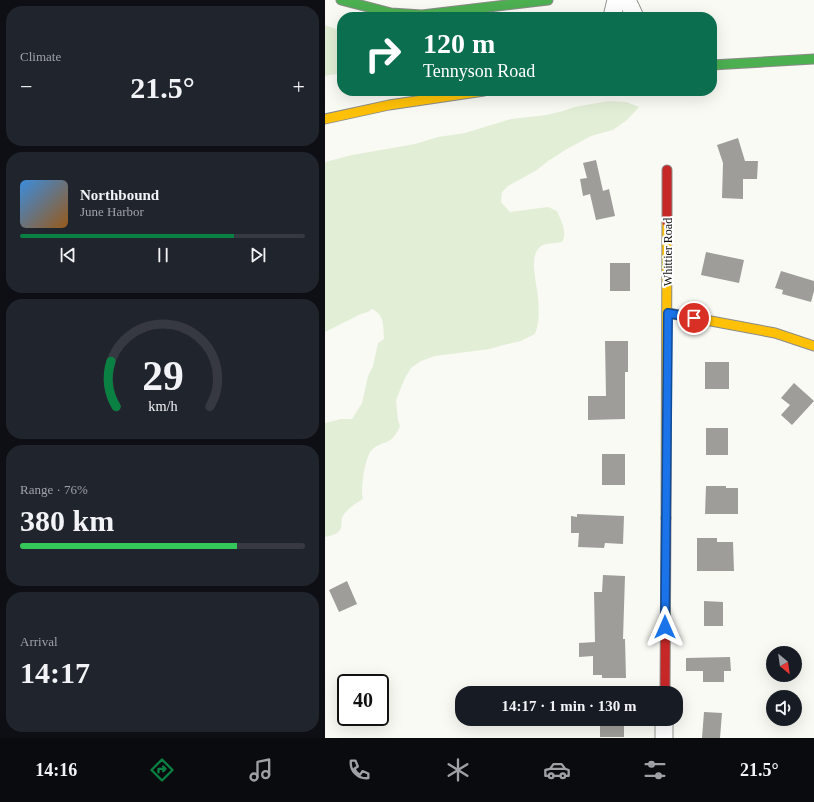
<!DOCTYPE html>
<meta charset="utf-8">
<style>
body{margin:0;font-family:Georgia,serif;background:#20242c;color:#f1f3f6;height:100vh;display:flex;flex-direction:column;font-size:15px;white-space:nowrap}
*{box-sizing:border-box;margin:0}
p{font-size:13px;color:#9ea1a6}
.icon{flex:none;width:22px;height:22px;fill:none;stroke:currentColor;stroke-width:2;stroke-linecap:round;stroke-linejoin:round}
.map{position:relative;flex:1;overflow:hidden}
.panel{display:flex;flex-direction:column;gap:6px;padding:6px;background:#0d0f14;width:325px}
.panel>*{flex:none}
.top-card{position:absolute;left:12px;top:12px;width:380px;height:84px;border-radius:16px;box-shadow:0 4px 16px #0002;background:#0b6e4f;color:#fff;overflow:hidden}
.needle{width:26px;rotate:151deg}
.controls{position:absolute;left:441px;top:646px;display:grid;gap:8px}
.controls a{display:grid;place-items:center;width:36px;height:36px;border-radius:50%;background:#171b24;box-shadow:0 4px 16px #0002;font-size:20px}
.speed{position:absolute;left:12px;top:674px;display:flex;gap:8px;font-size:20px;font-weight:700;text-align:center}
.speed>*{display:grid;place-content:center;width:52px;height:52px;border-radius:50%;background:#171b24;box-shadow:0 4px 16px #0002;line-height:1}
.speed .limit{border:2px solid #111;border-radius:6px;background:#fff;color:#111}
.pin{position:absolute;display:grid;place-items:center;width:34px;height:34px;color:#fff;margin:-17px;border:2px solid #fff;border-radius:50%;box-shadow:0 1px 4px #0007}
.me{position:absolute;width:44px;margin:-22px;rotate:0deg;stroke-linejoin:round;filter:drop-shadow(0 0 3px #0008)}
.turn{display:flex;align-items:center;gap:14px;height:84px;padding:0 20px;font-size:18px}
.turn .icon{width:52px;height:52px;stroke-width:2.5}
.turn b{display:block;font-size:28px;line-height:34px}
.big{font-size:30px;font-weight:700;line-height:1.1}
.panel .tile{flex:1;display:flex;flex-direction:column;justify-content:center;gap:6px;min-width:0;padding:0 14px;border-radius:16px;background:#20242c}
.panel .dial{align-items:center;gap:0}
.dial svg{height:104px;overflow:visible;fill:none;stroke:#363941;stroke-width:7;stroke-linecap:round;text-anchor:middle}
.dial text{fill:#f1f3f6;stroke:none}
.song{display:flex;align-items:center;gap:12px}
.cover{width:48px;height:48px;border-radius:6px;background:linear-gradient(135deg,hsl(210 70% 55%),hsl(30 70% 35%))}
.played{height:4px;border-radius:2px;background:linear-gradient(90deg,#0b8043 75%,#363941 75%)}
.keys{display:flex;justify-content:space-around;direction:ltr}
.heat{display:flex;justify-content:space-between;align-items:center;font-size:22px;direction:ltr}
.charge{height:6px;border-radius:3px;background:linear-gradient(90deg,#34c759 76%,#363941 0)}
.trip{position:absolute;left:130px;top:686px;width:228px;height:40px;border-radius:16px;background:#171b24;box-shadow:0 4px 16px #0002;font-weight:700;line-height:40px;text-align:center}
.menu{display:flex;height:64px;justify-content:space-around;align-items:center;background:#090b0e;color:#9ea1a6}
.menu .icon{width:28px;height:28px}
.menu .selected{color:#0b8043}
.menu b{font-size:18px;color:#f1f3f6}
main{display:flex;flex:1;min-height:0}
.map>svg:first-child{display:block}
.green{fill:#e3eed7}
.building{fill:#9e9d9a}
.lines{fill:none;stroke-linecap:round;stroke-linejoin:round}
.street-casing{stroke:#959593;stroke-width:19}
.fast-casing{stroke:#8b8b89;stroke-width:11}
.slow-casing{stroke:#8b8b89;stroke-width:11}
.jam-casing{stroke:#8b8b89;stroke-width:11}
.street{stroke:#fefefe;stroke-width:17}
.fast{stroke:#4caf50;stroke-width:9}
.slow{stroke:#ffc107;stroke-width:9}
.jam{stroke:#c62828;stroke-width:9}
.route-casing{stroke:#114b97;stroke-width:10}
.route{stroke:#1a73e8;stroke-width:7}
.labels{text-anchor:middle;stroke-width:4;stroke-linejoin:round;paint-order:stroke}
.street-label{font-size:12px;fill:#0f0f0f;stroke:#fff}
</style>
<main>
<section class="panel">
<div class="tile"><p>Climate</p>
<div class="heat"><a>−</a><b class="big">21.5°</b><a>+</a></div>
</div>
<div class="tile">
<div class="song"><i class="cover"></i><div><b>Northbound</b><p>June Harbor</p></div></div>
<div class="played"></div>
<div class="keys"><svg class="icon" aria-label="previous" viewBox="0 0 24 24"><path d="M18 5L8 12l10 7zM5 5v14"/></svg><svg class="icon" aria-label="pause" viewBox="0 0 24 24"><path d="M8 5v14M16 5v14"/></svg><svg class="icon" aria-label="next" viewBox="0 0 24 24"><path d="M6 5l10 7-10 7zM19 5v14"/></svg></div>
</div>
<div class="tile dial"><svg viewBox="0 0 100 80">
<path d="M14 69A42 42 0 1 1 86 69"/>
<path d="M14 69A42 42 0 0 1 10 34" stroke="#0b8043"/>
<text x="50" y="56" font-size="32" font-weight="700">29</text>
<text x="50" y="72" font-size="11">km/h</text>
</svg></div>
<div class="tile"><p>Range · 76%</p><b class="big">380 km</b><div class="charge"></div></div>
<div class="tile"><p>Arrival</p><b class="big">14:17</b></div>
</section>
<div class="map">
<svg width="489" height="738" viewBox="0 0 489 738">
<rect width="100%" height="100%" fill="#fafaf5"/>
<g class="green">
<polygon points="0,25 17,31 17,73 0,76"/>
<path d="M284,101L301,102L314,107L302,120L288,130L266,136L242,149L223,161L212,170L183,186L177,192L176,202L185,212L223,207L232,211C236,221 243,232 237,242C230,244 219,242 214,248C204,258 212,284 213,297C214,309 215,322 210,334L196,341L175,346L165,349L110,356L96,361L86,368L80,378L71,400L73,420L75,426C67,447 57,439 46,451C40,458 35,490 38,499C30,504 21,509 17,518C16,521 17,525 16,528C14,534 6,536 0,537V423L16,419H27L37,403L43,376L48,366L53,343L59,339C58,326 60,315 47,309L43,312L36,314L0,332V162L27,155L90,144L113,137L140,133L186,119L221,115L238,111L249,107Z"/>
</g>
<g class="building">
<polygon points="413,138 420,161 433,161 432,179 418,179 418,199 397,198 398,163 392,145"/>
<polygon points="271,160 278,191 284,189 290,216 271,220 265,194 258,196 255,179 262,178 258,163"/>
<polygon points="381,252 419,260 414,283 376,275"/>
<rect x="285" y="263" width="20" height="28"/>
<polygon points="456,271 489,281 489,291 486,302 457,294 458,290 450,288"/>
<polygon points="280,341 303,341 303,372 300,372 300,419 263,420 263,396 281,396"/>
<rect x="380" y="362" width="24" height="27"/>
<polygon points="469,383 489,401 467,425 456,415 465,405 456,398"/>
<rect x="381" y="428" width="22" height="27"/>
<rect x="277" y="454" width="23" height="31"/>
<polygon points="381,486 401,486 401,488 413,488 413,514 380,514"/>
<polygon points="252,514 299,516 298,544 280,543 279,548 253,547 254,533 246,533 246,516 252,517"/>
<polygon points="372,538 392,538 392,542 408,542 409,571 372,571"/>
<polygon points="278,575 300,576 298,639 300,639 301,678 277,678 277,675 268,675 268,656 254,657 254,643 270,642 269,592 277,592"/>
<polygon points="22,581 32,604 14,612 4,590"/>
<polygon points="379,601 398,602 398,626 379,626"/>
<polygon points="405,657 406,671 399,671 399,682 378,682 378,671 361,671 361,658"/>
<polygon points="379,712 397,713 395,738 377,738"/>
<rect x="275" y="719" width="24" height="18"/>
</g>
<g class="lines">
<defs>
<g id="street">
<polyline points="302,0 310,17"/>
<polyline points="287,17 291,0"/>
<polyline points="339,738 339,719"/>
</g>
<g id="fast">
<polyline points="16,0 66,13 97,15 223,0"/>
<polyline points="387,65 489,59"/>
</g>
<g id="slow">
<polyline points="0,119 64,105 159,91"/>
<polyline points="343,313 450,333 489,346"/>
<polyline points="341,518 342,222"/>
</g>
<g id="jam">
<polyline points="342,170 342,222"/>
<polyline points="340,693 341,518"/>
</g>
</defs>
<use href="#street" class="street-casing"/>
<use href="#fast" class="fast-casing"/>
<use href="#slow" class="slow-casing"/>
<use href="#jam" class="jam-casing"/>
<use href="#street" class="street"/>
<use href="#fast" class="fast"/>
<use href="#slow" class="slow"/>
<use href="#jam" class="jam"/>
</g>
<g class="lines">
<defs>
<polyline id="route" points="340,627 343,313 369,318"/>
</defs>
<use href="#route" class="route-casing"/>
<use href="#route" class="route"/>
</g>
<g class="labels">
<g class="street-label">
<text transform="translate(343 252) rotate(-90)" y="4">Whittier Road</text>
</g>
</g>
</svg>
<div class="controls">
<a><svg class="needle" viewBox="-14 -14 28 28"><path d="M0-13l5 13h-10z" fill="#e53935"/><path d="M0 13l5-13h-10z" fill="#9ea1a6"/></svg></a>
<a><svg class="icon" aria-label="sound" viewBox="0 0 24 24"><path d="M4 9h4l5-4v14l-5-4H4zM17 9q2 3 0 6"/></svg></a>
</div>
<div class="speed"><div class="limit">40</div></div>
<div class="pin" style="left:369px;top:318px;background:#d93025"><svg class="icon" aria-label="arrive" viewBox="0 0 24 24"><path d="M6 21V4h12l-3 4 3 4H6"/></svg></div>
<svg class="me" style="left:340px;top:627px" viewBox="-20 -20 40 40"><path d="M0-17L14 15 0 8-14 15z" fill="#1a73e8" stroke="#fff" stroke-width="4"/></svg>
<div class="trip">14:17 · 1 min · 130 m</div>
<div class="top-card">
<div class="turn"><svg class="icon" aria-label="right" viewBox="0 0 24 24"><path d="M7 20v-9h11M14 6l5 5-5 5"/></svg><div><b>120 m</b>Tennyson Road</div></div>
</div>
</div>
</main>
<nav class="menu">
<b>14:16</b>
<svg class="icon selected" aria-label="directions" viewBox="0 0 24 24"><path d="M12 3l9 9-9 9-9-9zM9 14v-3h6M13 9l2 2-2 2"/></svg>
<svg class="icon" aria-label="music" viewBox="0 0 24 24"><path d="M9 18V5l10-2v13"/><circle cx="6" cy="18" r="3"/><circle cx="16" cy="16" r="3"/></svg>
<svg class="icon" aria-label="phone" viewBox="0 0 24 24"><path d="M5 4h4l2 5-3 2q2 4 5 5l2-3 5 2v4C11 20 4 13 5 4z"/></svg>
<svg class="icon" aria-label="climate" viewBox="0 0 24 24"><path d="M12 3v18M4 7l16 10M4 17L20 7"/></svg>
<svg class="icon" aria-label="car" viewBox="0 0 24 24"><path d="M5 17H2v-5l4-1 3-4h7l3 4 3 1v5h-3M9 17h6M6 11h13"/><circle cx="7" cy="17" r="2"/><circle cx="17" cy="17" r="2"/></svg>
<svg class="icon" aria-label="filters" viewBox="0 0 24 24"><path d="M4 7h16M4 17h16"/><circle cx="9" cy="7" r="2"/><circle cx="15" cy="17" r="2"/></svg>
<b>21.5°</b>
</nav>
